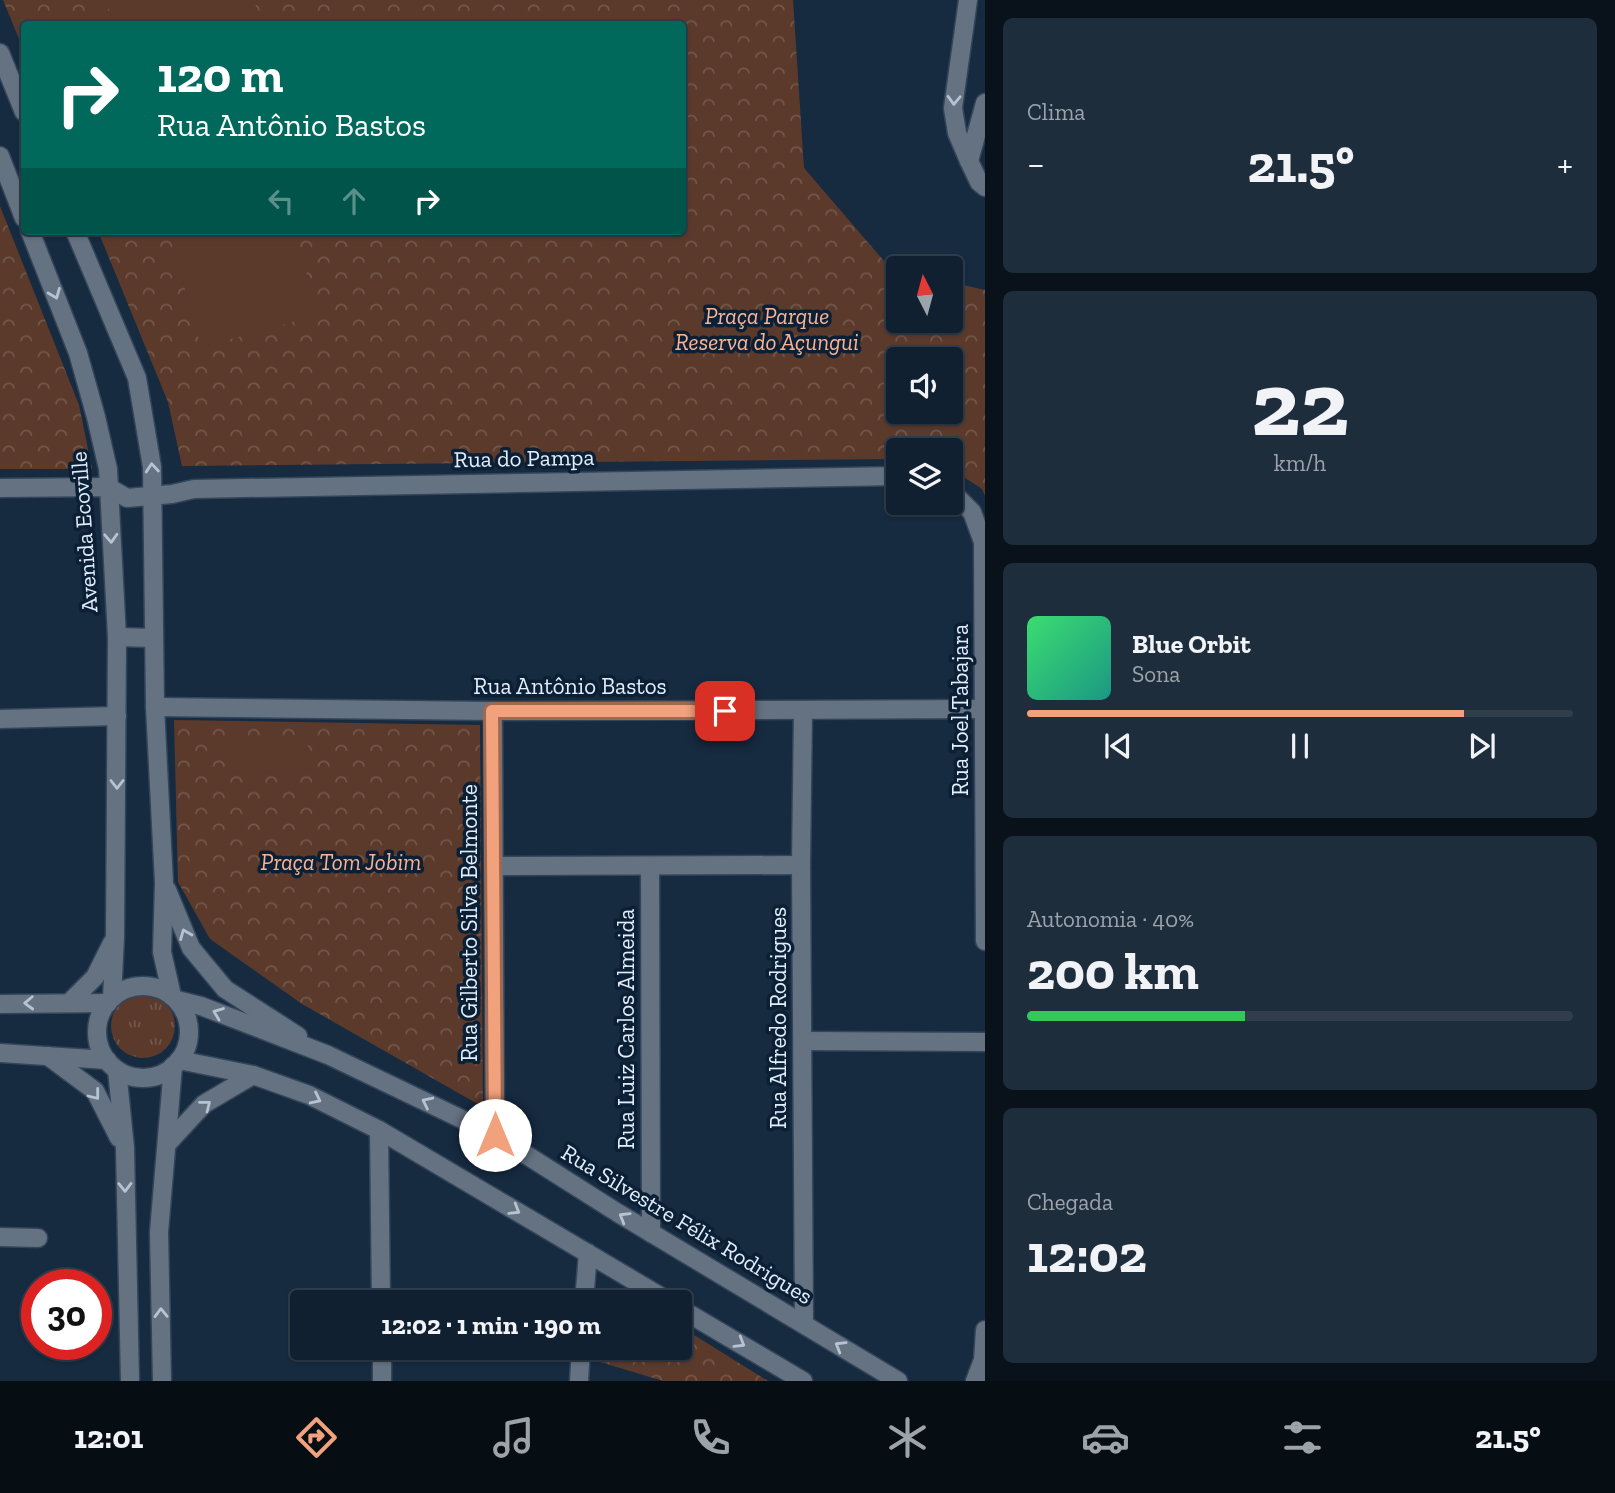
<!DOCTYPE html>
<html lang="pt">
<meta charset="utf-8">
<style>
body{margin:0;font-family:"Zilla Slab",serif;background:#1e2d3c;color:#f1f3f6;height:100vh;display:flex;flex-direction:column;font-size:26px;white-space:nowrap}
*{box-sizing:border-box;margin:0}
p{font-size:23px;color:#9ca3ab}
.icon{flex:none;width:38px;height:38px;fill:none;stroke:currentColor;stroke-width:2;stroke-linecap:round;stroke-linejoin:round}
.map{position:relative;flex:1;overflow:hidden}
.side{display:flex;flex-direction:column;gap:18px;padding:18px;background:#09121a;width:630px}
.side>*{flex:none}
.banner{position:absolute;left:21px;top:21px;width:665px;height:214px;border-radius:7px;box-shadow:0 2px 5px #0004,0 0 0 2px #303e4c;background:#00695c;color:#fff;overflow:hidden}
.needle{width:46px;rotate:354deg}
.buttons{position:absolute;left:886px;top:256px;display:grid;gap:14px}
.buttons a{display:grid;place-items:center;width:77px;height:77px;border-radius:7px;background:#102030;box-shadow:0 2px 5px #0004,0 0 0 2px #303e4c;font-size:35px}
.speed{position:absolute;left:21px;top:1269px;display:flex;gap:14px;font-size:35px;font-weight:700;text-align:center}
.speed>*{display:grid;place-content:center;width:91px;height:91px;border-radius:50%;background:#102030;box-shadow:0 2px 5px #0004,0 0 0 2px #303e4c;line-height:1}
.speed .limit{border:10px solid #d22;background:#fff;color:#111}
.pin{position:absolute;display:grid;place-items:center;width:60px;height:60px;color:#fff;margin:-30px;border-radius:14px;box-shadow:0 4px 10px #0006}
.me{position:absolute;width:77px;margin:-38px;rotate:0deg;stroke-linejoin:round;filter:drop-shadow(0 0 5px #0008)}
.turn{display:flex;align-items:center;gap:24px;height:147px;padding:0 21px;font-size:32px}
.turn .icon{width:91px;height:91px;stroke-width:2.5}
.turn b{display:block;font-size:49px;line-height:60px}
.lanes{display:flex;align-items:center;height:66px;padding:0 21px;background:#0003;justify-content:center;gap:35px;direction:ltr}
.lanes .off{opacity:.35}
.big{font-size:52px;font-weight:700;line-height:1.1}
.side .widget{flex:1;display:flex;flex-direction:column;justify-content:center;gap:10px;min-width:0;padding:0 24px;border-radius:10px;background:#1e2d3c}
.side .dial{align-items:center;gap:0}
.dial b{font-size:91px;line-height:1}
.song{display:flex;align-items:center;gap:21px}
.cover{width:84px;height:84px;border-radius:10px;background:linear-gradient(135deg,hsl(140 70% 55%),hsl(170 70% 35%))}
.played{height:7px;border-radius:4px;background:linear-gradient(90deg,#f1a17c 80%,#303e4c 80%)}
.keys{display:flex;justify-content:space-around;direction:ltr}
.heat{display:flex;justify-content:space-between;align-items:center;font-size:38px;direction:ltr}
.charge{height:10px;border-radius:5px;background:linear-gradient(90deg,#34c759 40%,#303e4c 0)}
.trip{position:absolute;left:290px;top:1290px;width:402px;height:70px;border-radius:7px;background:#102030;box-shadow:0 2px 5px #0004,0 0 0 2px #303e4c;font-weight:700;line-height:70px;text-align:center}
.dock{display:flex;height:112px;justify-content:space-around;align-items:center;background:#060d13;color:#9ca3ab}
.dock .icon{width:49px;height:49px}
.dock .on{color:#f1a17c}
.dock b{font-size:32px;color:#f1f3f6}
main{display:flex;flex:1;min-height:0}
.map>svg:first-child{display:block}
.grass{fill:url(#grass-tufts)}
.park{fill:url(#park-crowns);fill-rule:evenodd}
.pitch{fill:#5b3a2b}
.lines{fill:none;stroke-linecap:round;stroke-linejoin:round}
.minor-casing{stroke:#33455a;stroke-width:21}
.minor{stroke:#657282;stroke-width:18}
.oneway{stroke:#b6c3d2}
.route-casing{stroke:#9d6951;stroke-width:18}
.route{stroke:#f1a17c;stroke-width:12}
.labels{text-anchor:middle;stroke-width:7;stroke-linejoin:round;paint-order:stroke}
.park-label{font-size:23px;font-style:italic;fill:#fbb393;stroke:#0c2035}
.street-label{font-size:23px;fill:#e2eefd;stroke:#0c2035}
</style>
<main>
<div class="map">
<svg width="985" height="1381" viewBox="0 0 985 1381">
<defs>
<pattern id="grass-tufts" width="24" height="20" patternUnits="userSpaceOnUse" patternTransform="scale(1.75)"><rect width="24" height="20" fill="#5b3a2b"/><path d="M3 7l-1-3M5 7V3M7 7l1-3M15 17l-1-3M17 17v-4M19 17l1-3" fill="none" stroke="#72574b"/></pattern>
<pattern id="park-crowns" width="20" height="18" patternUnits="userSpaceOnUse" patternTransform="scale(1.75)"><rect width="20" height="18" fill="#5b3a2b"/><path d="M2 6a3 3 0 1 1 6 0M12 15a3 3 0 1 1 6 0" fill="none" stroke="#72574b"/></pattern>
</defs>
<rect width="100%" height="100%" fill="#162a40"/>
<circle class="grass" cx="143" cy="1026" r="32"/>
<g class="park">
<path d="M3,0H793L804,168L890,268L898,270V320H950V282L985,290V496L982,489L950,468V450H898V459L182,466L168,402L98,231H682V24H24V51ZM898,359H950V411H898Z"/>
<polygon points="0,206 79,405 92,469 0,469"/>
<polygon points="174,720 480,725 483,1107 302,1004 210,939 178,882"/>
<polygon points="681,1327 768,1381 663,1381 600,1362 600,1348 681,1348"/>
</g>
<g class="pitch">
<polygon points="106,0 254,0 261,24 113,24"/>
<polygon points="169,231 295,231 318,315 201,347"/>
<polygon points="227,739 308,740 307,772 227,771"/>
</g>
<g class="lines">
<defs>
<g id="minor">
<polyline points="968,0 953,108 957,133 969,161 979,182 985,187"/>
<polyline points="0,53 24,112"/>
<polyline points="0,156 24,218"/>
<polyline points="969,161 985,103"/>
<polyline points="30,231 78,353 96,417 108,469 117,637 115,937 112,998"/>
<polyline points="75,231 137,378 152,467 155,707 164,883 162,952 172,996"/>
<polyline points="0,488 108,487 127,498 172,494 194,489 898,476"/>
<polyline points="950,490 972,512 983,542 985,941"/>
<polyline points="117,637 153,638"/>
<polyline points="155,707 493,711 984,709"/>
<polyline points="493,711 495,1135"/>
<polyline points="803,711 801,865 804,1324"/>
<polyline points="0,719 117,716"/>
<polyline points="494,866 801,865"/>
<polyline points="650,866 651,1233"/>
<polyline points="167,890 191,948 225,989 298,1036"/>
<circle cx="143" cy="1032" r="46"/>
<polyline points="177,1000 201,1006 328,1055 495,1135 618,1213 898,1381"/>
<polyline points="70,1002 95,977 112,943"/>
<polyline points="0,1004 108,1003"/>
<polyline points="803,1041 985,1042"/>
<polyline points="0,1053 107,1060"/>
<polyline points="48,1056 95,1091 119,1138"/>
<polyline points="179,1060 253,1075 309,1095 379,1130 670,1302"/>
<polyline points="117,1070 125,1148 130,1381"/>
<polyline points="379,1130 381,1302"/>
<polyline points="167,1144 204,1104 253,1075"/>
<polyline points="0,1237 38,1238"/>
<polyline points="584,1302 588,1253"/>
<polyline points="681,1309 803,1381"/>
<polyline points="382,1348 382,1381"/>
<polyline points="162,1381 159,1232 173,1066"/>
<polyline points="579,1381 581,1348"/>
<polyline points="975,1381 983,1360 985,1330"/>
</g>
</defs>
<use href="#minor" class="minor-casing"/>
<use href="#minor" class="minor"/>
</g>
<defs><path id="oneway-chevron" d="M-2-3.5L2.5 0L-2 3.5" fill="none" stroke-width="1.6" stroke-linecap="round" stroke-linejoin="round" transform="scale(1.75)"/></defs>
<g class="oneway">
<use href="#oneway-chevron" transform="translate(954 100) rotate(92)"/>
<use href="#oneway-chevron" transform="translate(55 294) rotate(68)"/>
<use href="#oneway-chevron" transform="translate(152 468) rotate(-95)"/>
<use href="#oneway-chevron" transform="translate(111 538) rotate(87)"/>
<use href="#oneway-chevron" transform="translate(117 784) rotate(90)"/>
<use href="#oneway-chevron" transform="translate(185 934) rotate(-112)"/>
<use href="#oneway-chevron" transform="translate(29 1003) rotate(178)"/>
<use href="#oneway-chevron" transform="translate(218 1013) rotate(-159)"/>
<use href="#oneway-chevron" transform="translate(95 1095) rotate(52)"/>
<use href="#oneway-chevron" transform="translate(316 1099) rotate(26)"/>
<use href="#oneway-chevron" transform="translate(427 1102) rotate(-154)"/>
<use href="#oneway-chevron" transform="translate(206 1105) rotate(-38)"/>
<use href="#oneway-chevron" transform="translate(125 1187) rotate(89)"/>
<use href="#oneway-chevron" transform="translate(515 1210) rotate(31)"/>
<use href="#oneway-chevron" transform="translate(624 1217) rotate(-149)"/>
<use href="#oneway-chevron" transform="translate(161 1313) rotate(-91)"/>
<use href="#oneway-chevron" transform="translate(740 1343) rotate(31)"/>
<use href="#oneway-chevron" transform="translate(840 1346) rotate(-149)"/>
</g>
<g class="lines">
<defs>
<polyline id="route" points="495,1135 492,711 725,711"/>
</defs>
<use href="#route" class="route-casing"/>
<use href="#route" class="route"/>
</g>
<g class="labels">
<g class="park-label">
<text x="767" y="324">Praça Parque<tspan x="767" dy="26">Reserva do Açungui</tspan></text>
<text x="341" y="870">Praça Tom Jobim</text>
</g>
<g class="street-label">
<text transform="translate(524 458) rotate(-1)" y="8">Rua do Pampa</text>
<text transform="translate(84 532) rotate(-94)" y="8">Avenida Ecoville</text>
<text x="570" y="694">Rua Antônio Bastos</text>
<text transform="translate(960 710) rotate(-90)" y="8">Rua Joel Tabajara</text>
<text transform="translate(469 923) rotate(-90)" y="8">Rua Gilberto Silva Belmonte</text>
<text transform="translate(778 1018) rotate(-90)" y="8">Rua Alfredo Rodrigues</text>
<text transform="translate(626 1029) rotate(-90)" y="8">Rua Luiz Carlos Almeida</text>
<text transform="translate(687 1224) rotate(31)" y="8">Rua Silvestre Félix Rodrigues</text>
</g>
</g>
</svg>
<div class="buttons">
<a><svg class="needle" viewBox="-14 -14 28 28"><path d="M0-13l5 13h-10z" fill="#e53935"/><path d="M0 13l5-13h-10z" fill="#9ca3ab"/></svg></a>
<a><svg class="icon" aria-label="sound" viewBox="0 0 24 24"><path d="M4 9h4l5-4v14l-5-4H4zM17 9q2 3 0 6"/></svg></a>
<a><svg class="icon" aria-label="layers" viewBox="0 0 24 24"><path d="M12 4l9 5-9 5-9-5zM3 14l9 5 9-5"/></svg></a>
</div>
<div class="speed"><div class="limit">30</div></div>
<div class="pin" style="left:725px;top:711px;background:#d93025"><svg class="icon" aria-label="arrive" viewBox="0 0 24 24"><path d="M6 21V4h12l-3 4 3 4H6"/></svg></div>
<svg class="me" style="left:495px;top:1135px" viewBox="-20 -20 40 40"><circle r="19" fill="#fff"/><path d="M0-13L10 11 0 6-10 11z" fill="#f1a17c"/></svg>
<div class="trip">12:02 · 1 min · 190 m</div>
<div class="banner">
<div class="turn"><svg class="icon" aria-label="right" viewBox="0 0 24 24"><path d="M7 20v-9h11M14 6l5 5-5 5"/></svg><div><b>120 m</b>Rua Antônio Bastos</div></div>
<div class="lanes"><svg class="icon off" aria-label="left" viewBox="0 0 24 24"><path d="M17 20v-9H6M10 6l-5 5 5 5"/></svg><svg class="icon off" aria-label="ahead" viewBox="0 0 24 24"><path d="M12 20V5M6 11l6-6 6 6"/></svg><svg class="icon" aria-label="right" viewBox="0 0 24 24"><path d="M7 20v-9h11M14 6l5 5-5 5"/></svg></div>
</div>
</div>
<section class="side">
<div class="widget"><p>Clima</p>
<div class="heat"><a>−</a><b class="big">21.5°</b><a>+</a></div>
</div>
<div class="widget dial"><b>22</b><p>km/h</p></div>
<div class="widget">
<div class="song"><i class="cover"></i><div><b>Blue Orbit</b><p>Sona</p></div></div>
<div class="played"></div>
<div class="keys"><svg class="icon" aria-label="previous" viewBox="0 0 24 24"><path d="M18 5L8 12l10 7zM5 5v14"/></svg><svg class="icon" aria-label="pause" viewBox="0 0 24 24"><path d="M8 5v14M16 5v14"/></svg><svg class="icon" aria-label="next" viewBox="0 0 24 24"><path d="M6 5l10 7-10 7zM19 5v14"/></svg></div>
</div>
<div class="widget"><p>Autonomia · 40%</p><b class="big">200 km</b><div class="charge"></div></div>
<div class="widget"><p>Chegada</p><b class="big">12:02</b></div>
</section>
</main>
<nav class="dock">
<b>12:01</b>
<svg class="icon on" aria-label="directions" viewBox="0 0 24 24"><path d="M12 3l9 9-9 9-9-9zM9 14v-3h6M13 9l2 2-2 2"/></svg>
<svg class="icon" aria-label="music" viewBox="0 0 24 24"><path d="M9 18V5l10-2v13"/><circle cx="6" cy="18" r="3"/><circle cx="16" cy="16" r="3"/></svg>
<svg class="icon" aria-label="phone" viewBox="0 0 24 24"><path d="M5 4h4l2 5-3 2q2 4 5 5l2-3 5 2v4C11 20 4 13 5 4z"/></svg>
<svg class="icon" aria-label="climate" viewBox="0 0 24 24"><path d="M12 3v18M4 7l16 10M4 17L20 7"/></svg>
<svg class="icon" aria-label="car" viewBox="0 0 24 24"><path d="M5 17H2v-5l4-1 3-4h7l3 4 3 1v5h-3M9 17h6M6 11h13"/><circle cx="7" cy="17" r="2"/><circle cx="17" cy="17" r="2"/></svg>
<svg class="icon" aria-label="filters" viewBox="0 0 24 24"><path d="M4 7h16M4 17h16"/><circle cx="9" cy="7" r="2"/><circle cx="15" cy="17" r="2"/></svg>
<b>21.5°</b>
</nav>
